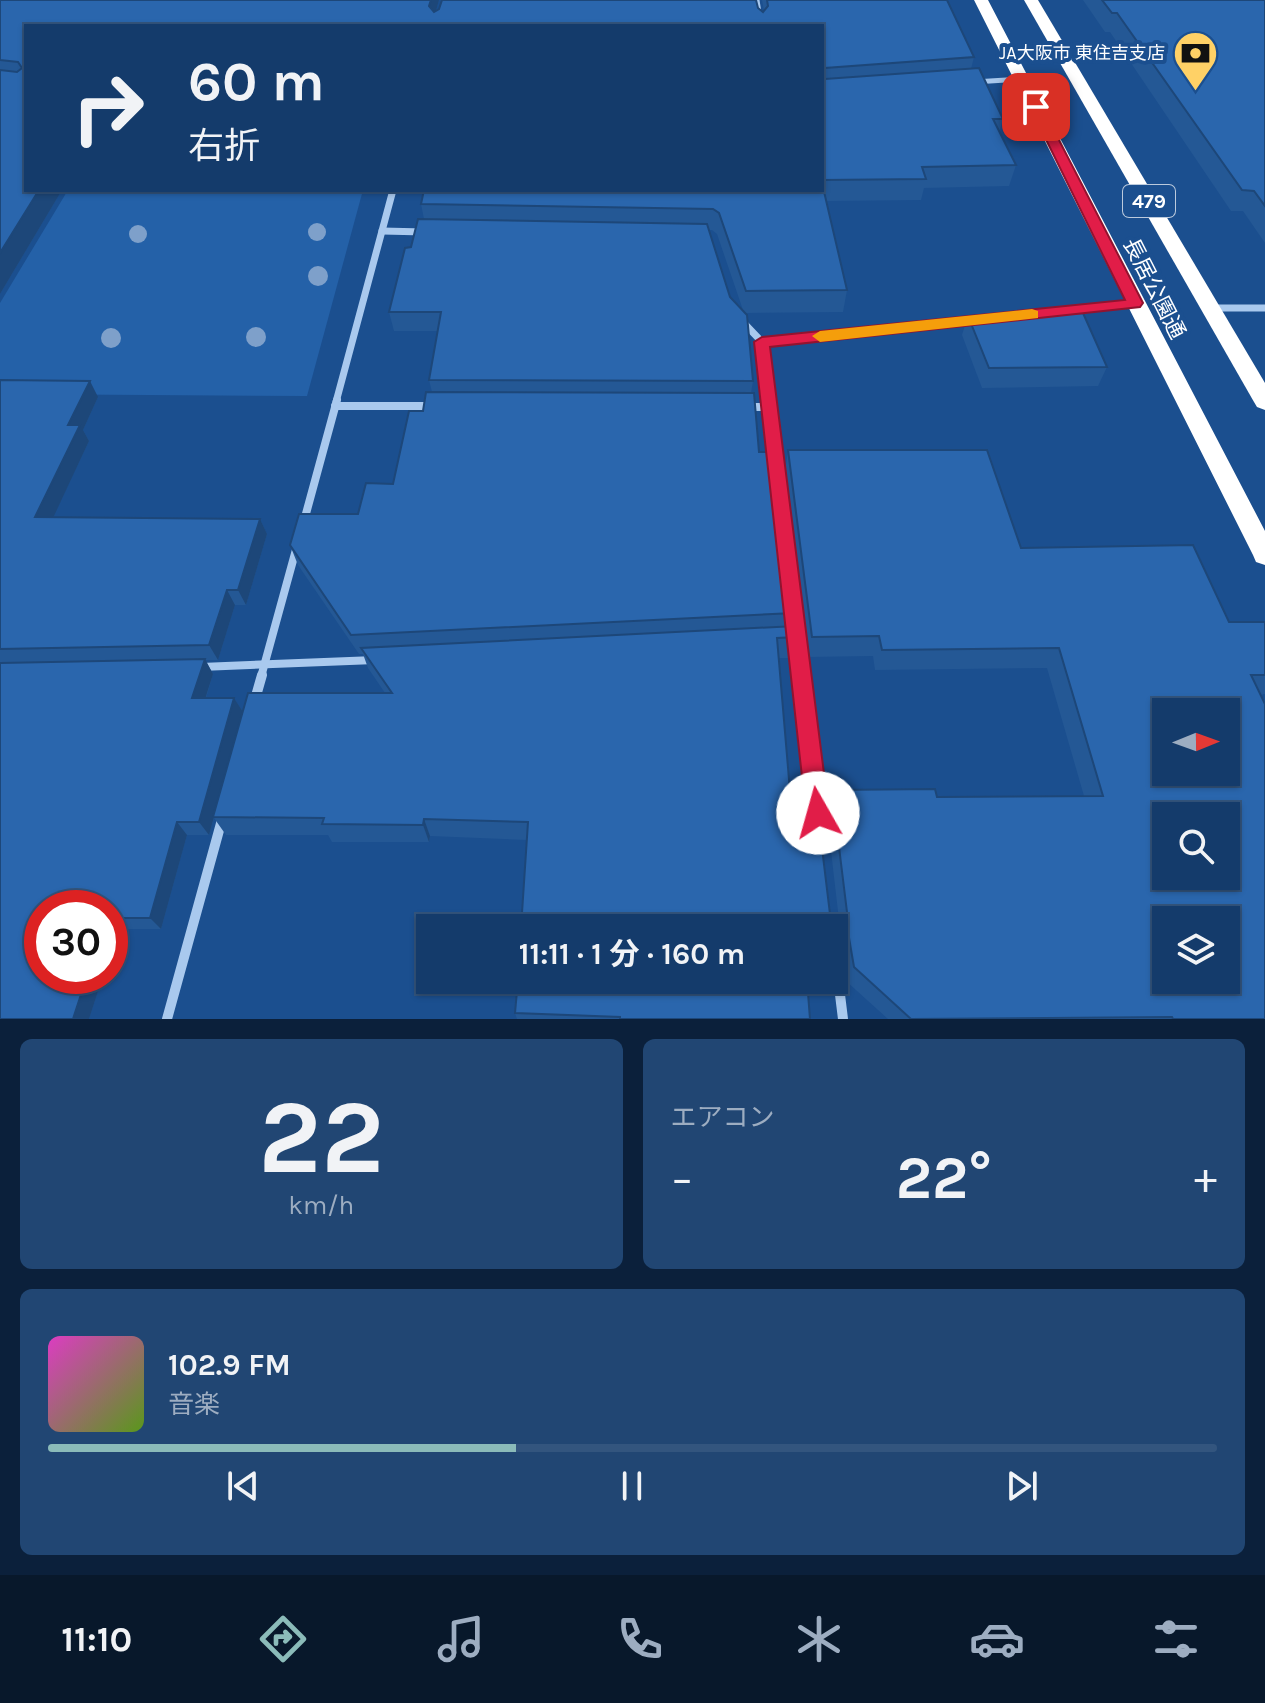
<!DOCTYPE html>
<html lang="ja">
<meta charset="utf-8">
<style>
body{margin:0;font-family:Karla,"Noto Sans JP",sans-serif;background:#214673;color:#f1f3f6;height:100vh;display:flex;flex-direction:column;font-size:30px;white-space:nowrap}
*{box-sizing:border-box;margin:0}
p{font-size:26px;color:#9dadc1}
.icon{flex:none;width:44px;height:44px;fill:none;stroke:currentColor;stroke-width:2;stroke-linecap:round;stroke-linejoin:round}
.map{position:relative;height:1019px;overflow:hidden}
.drawer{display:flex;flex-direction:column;gap:20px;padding:20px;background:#0b203b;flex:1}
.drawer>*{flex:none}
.guide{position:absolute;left:24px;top:24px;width:800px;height:168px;border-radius:0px;box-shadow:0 2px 6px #0004,0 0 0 2px #33557e;background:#143b6b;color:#f1f3f6;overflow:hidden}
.needle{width:52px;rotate:89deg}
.tools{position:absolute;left:1152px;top:698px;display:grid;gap:16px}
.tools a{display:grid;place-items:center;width:88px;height:88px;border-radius:0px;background:#143b6b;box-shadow:0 2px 6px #0004,0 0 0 2px #33557e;font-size:40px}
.speed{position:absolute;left:24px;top:890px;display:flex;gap:16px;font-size:40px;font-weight:700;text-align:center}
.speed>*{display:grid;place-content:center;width:104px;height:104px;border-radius:50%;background:#143b6b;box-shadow:0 2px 6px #0004,0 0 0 2px #33557e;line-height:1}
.speed .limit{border:12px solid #d22;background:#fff;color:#111}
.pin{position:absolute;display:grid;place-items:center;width:68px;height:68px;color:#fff;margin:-34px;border-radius:16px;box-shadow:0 4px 12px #0006}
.me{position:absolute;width:88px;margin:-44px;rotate:353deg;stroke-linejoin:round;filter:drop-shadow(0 0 6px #0008)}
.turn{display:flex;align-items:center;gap:28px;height:168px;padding:0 32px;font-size:36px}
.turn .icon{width:104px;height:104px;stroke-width:2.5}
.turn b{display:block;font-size:56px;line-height:68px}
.big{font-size:60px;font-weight:700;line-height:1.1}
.drawer .card{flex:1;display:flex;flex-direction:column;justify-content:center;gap:12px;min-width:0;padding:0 28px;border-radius:12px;background:#214673}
.drawer .dial{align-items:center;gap:0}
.dial b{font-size:104px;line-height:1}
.song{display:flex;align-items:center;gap:24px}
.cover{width:96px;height:96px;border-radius:12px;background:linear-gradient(135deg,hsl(310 70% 55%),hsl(90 70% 35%))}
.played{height:8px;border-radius:4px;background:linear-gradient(90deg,#8bbbb9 40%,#33557e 40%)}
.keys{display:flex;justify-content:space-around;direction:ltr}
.heat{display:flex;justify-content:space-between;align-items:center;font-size:44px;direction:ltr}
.drawer .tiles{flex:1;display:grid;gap:20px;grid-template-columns:1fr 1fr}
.card:last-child{grid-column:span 2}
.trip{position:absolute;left:416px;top:914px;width:432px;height:80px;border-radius:0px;background:#143b6b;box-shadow:0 2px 6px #0004,0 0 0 2px #33557e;font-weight:700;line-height:80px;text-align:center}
.dock{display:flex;height:128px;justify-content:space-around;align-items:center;background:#08182b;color:#9dadc1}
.dock .icon{width:56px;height:56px}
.dock .selected{color:#8bbbb9}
.dock b{font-size:36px;color:#f1f3f6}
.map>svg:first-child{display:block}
.green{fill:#2461a8}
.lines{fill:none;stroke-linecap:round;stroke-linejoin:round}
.street-far3{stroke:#a9c9ee;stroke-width:5}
.street-far2{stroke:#a9c9ee;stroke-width:7}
.street-far1{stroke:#a9c9ee;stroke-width:8}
.street{stroke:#a9c9ee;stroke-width:10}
.highway{fill:#fff;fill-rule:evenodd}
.tree{fill:#7ea0ca}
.wall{fill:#245895;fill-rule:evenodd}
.shaded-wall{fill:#1d4779}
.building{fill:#2a66ad;stroke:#1d4779;stroke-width:2;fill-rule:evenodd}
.route{fill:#e11d48;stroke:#92132f;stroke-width:2}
.slow{fill:#f59e0b}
.labels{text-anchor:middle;stroke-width:8;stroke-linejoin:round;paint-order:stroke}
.far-poi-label{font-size:18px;fill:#fff;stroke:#1b4f8f;text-anchor:end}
.shield{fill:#1b4f8f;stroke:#bbcadd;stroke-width:2}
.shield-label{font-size:20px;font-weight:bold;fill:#fff}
.street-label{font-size:22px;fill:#fff;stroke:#1b4f8f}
</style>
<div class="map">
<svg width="1265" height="1019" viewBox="0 0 1265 1019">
<rect width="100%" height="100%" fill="#1b4f8f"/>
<polygon class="green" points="68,190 363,190 307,396 0,394 0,303"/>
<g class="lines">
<g class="street-far3">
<polyline points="757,0 761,26"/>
<polyline points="974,82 1022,79"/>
</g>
<g class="street-far2">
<polyline points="382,231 425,232"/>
<polyline points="1212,308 1265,308"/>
<polyline points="1016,316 1134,303"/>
<polyline points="742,321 762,342"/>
<polyline points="336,402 393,190"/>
<polyline points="769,402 762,342 975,320"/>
</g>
<g class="street-far1">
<polyline points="769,400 789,573"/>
<polyline points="335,406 435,406"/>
<polyline points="744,407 769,407"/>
<polyline points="304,521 337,400"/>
<polyline points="793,606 802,677"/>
<polyline points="201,667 375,660"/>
<polyline points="261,677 297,546"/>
</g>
<g class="street">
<polyline points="801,675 816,799"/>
<polyline points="254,703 262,675"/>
<polyline points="834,946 843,1019"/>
<polyline points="167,1019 223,816"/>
</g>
<g class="highway">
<polygon points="974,0 988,0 1265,531 1265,565 1256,562 1253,555"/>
<polygon points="1024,0 1038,0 1265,383 1265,410 1257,407 1254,402"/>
</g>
</g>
<g class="tree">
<circle cx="317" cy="232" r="9"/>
<circle cx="138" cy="234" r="9"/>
<circle cx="318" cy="276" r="10"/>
<circle cx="256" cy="337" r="10"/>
<circle cx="111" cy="338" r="10"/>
</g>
<g class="wall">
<path d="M0,0H439L436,10L758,8L763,12L764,11L762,0H947L974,57L971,69L1003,119L999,133L1016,165L1009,186L924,188L921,200L826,201L847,290L843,312L745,313L753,381L751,393L759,452L794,613L791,626L797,637L793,658H779L790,791L830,914L835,920H839L826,808L832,790L937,797L1084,796L1047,668L875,670L873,656L807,657L785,472L788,450L1021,548L1229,622H1265V694L1260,695L1265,1019H888L846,981L840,941L834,938V952V928H521L527,840L430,836L429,842H332L328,835H226L214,818L209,835H187L161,929H118L110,954V908L42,976H103L89,1019H0V380L98,397L83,430L89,441L53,517L260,519L267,534L246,605H235L218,660H205L213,674L206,698H234L243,712L385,693L368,668L363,654H359L298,565L290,545L358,514L393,484L432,392L429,380L438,331H394L389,312L411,247L424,219L421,204L822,26H26V190H62L0,294ZM709,230H712L717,234L743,310L730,297Z"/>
<polygon points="1083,0 1265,0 1265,243 1243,211 1231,211 1110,32 1105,32"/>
<polygon points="968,316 1107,367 1098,386 982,388 962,335"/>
<polygon points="515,1013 810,1019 517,1019"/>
</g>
<g class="shaded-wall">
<polygon points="431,0 439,0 432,25 429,6"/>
<polygon points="39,190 62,190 0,294 0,253"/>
<polygon points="90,381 98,397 83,430 89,441 46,533 35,517 68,425"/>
<polygon points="260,519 267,534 246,605 238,590"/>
<polygon points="227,590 235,605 218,660 209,645"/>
<polygon points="205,659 213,674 201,712 192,698"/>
<polygon points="234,698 243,712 209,835 199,822"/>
<polygon points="424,819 430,836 429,842 423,825"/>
<polygon points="177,822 187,835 161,929 150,918"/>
<polygon points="110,922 118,929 110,954"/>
<polygon points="841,923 834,938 834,927"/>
<polygon points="87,976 103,976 89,1019 73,1019"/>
</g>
<g class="building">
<polygon points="0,0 431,0 429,6 434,12 439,9 442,0 756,0 758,8 763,12 768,6 767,0 947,0 974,57 825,68 822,73 822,26 26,26 26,190 39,190 0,253 0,70 17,72 22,68 18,62 0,60"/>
<polygon points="1102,0 1265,0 1265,206 1254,191 1242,190 1117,13 1112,13"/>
<polygon points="979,68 1003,119 993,119 1016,165 922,167 926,179 822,180 822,77 825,79"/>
<polygon points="822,183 847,290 746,291 719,213 713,209 421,204 424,190 822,190"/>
<polygon points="418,219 707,224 730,297 747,315 753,381 429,380 441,312 389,312 405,248 411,247"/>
<polygon points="1083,313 1107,367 989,368 968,316"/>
<polygon points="0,380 90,381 68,425 80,425 35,517 260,519 238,590 227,590 209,645 0,649"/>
<polygon points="426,392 754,393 759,452 774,452 794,613 351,635 290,545 299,514 358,514 366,483 393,484 409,411 423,411"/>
<path d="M788,450H987L1021,548L1193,545L1229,622H1265V675H1251L1265,704V1019H1173L1172,1017L911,1019L854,967L847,926L841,923L834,928H811L802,920L803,928H521L528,822L424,819L423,825L322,824L324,818L213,817L248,693H392L361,648L796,626L797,637L777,638L790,791L815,790L830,914L835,920H843L847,912L832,790L935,789L937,797L1103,796L1059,648L882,650L879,636L812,637ZM1166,712H1226V772H1166ZM1166,816H1226V876H1166ZM1166,920H1226V980H1166Z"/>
<polygon points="205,659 192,698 234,698 199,822 177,822 150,918 110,918 110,908 42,908 42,976 87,976 73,1019 0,1019 0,663"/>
<polygon points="518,980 807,980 810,1019 620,1019 620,1017 515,1013"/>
</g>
<polygon class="route" points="1032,104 1042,107 1143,303 1140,307 770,347 829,813 826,820 818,823 810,820 806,813 754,342 762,337 1125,300 1030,107"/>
<polygon class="slow" points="1032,309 1038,311 1038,318 820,342 812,336 820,331"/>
<defs>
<symbol id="bank-pin" viewBox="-11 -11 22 30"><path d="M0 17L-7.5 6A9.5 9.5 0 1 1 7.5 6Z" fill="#ffd166" stroke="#1b4f8f"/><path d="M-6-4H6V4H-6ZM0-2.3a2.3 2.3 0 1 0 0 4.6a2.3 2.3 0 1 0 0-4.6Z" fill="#111"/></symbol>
</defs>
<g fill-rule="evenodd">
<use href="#bank-pin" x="1170" y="28" width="51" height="69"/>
</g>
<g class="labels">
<g class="far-poi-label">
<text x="1165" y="59">JA大阪市 東住吉支店</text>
</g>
<rect class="shield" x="1123" y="185" width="52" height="32" rx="6"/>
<g class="shield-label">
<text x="1149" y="208">479</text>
</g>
<g class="street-label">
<text transform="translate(1155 288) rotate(63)" y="8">長居公園通</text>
</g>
</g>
</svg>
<div class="tools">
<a><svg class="needle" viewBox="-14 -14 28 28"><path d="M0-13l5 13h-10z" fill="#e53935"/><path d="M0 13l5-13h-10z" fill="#9dadc1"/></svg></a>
<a><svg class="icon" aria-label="search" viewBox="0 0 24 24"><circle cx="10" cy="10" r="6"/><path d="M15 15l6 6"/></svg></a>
<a><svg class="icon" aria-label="layers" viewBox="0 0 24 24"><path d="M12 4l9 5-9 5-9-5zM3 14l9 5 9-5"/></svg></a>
</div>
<div class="speed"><div class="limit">30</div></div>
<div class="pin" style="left:1036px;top:107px;background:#d93025"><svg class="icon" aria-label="arrive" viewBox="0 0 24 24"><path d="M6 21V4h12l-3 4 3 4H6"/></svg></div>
<svg class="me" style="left:818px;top:813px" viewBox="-20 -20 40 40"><circle r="19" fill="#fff"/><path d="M0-13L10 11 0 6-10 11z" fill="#e11d48"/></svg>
<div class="trip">11:11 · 1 分 · 160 m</div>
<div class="guide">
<div class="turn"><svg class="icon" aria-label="right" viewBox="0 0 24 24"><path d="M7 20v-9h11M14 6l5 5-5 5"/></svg><div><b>60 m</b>右折</div></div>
</div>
</div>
<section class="drawer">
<div class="tiles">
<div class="card dial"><b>22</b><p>km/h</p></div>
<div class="card"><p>エアコン</p>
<div class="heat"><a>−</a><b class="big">22°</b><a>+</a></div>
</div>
<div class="card">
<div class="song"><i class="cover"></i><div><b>102.9 FM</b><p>音楽</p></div></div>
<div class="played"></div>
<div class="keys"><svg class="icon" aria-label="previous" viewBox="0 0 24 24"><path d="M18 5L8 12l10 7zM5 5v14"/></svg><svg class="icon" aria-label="pause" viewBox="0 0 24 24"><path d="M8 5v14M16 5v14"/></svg><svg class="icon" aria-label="next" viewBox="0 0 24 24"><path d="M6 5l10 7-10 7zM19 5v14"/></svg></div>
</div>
</div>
</section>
<nav class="dock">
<b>11:10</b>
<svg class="icon selected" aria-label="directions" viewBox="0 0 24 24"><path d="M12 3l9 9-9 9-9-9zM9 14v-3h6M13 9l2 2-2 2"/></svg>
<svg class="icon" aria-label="music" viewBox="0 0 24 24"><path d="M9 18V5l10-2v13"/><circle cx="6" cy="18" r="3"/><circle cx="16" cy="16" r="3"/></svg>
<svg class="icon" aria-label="phone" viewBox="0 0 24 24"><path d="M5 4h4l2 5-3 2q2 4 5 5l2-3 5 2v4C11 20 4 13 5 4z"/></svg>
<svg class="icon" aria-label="climate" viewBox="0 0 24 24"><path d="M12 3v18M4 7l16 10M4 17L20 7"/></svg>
<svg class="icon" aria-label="car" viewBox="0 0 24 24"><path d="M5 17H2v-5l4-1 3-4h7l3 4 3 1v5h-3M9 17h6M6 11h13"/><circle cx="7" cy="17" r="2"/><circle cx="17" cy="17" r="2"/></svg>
<svg class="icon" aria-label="filters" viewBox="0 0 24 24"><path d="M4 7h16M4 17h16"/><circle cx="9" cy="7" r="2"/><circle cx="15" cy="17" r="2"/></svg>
</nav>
